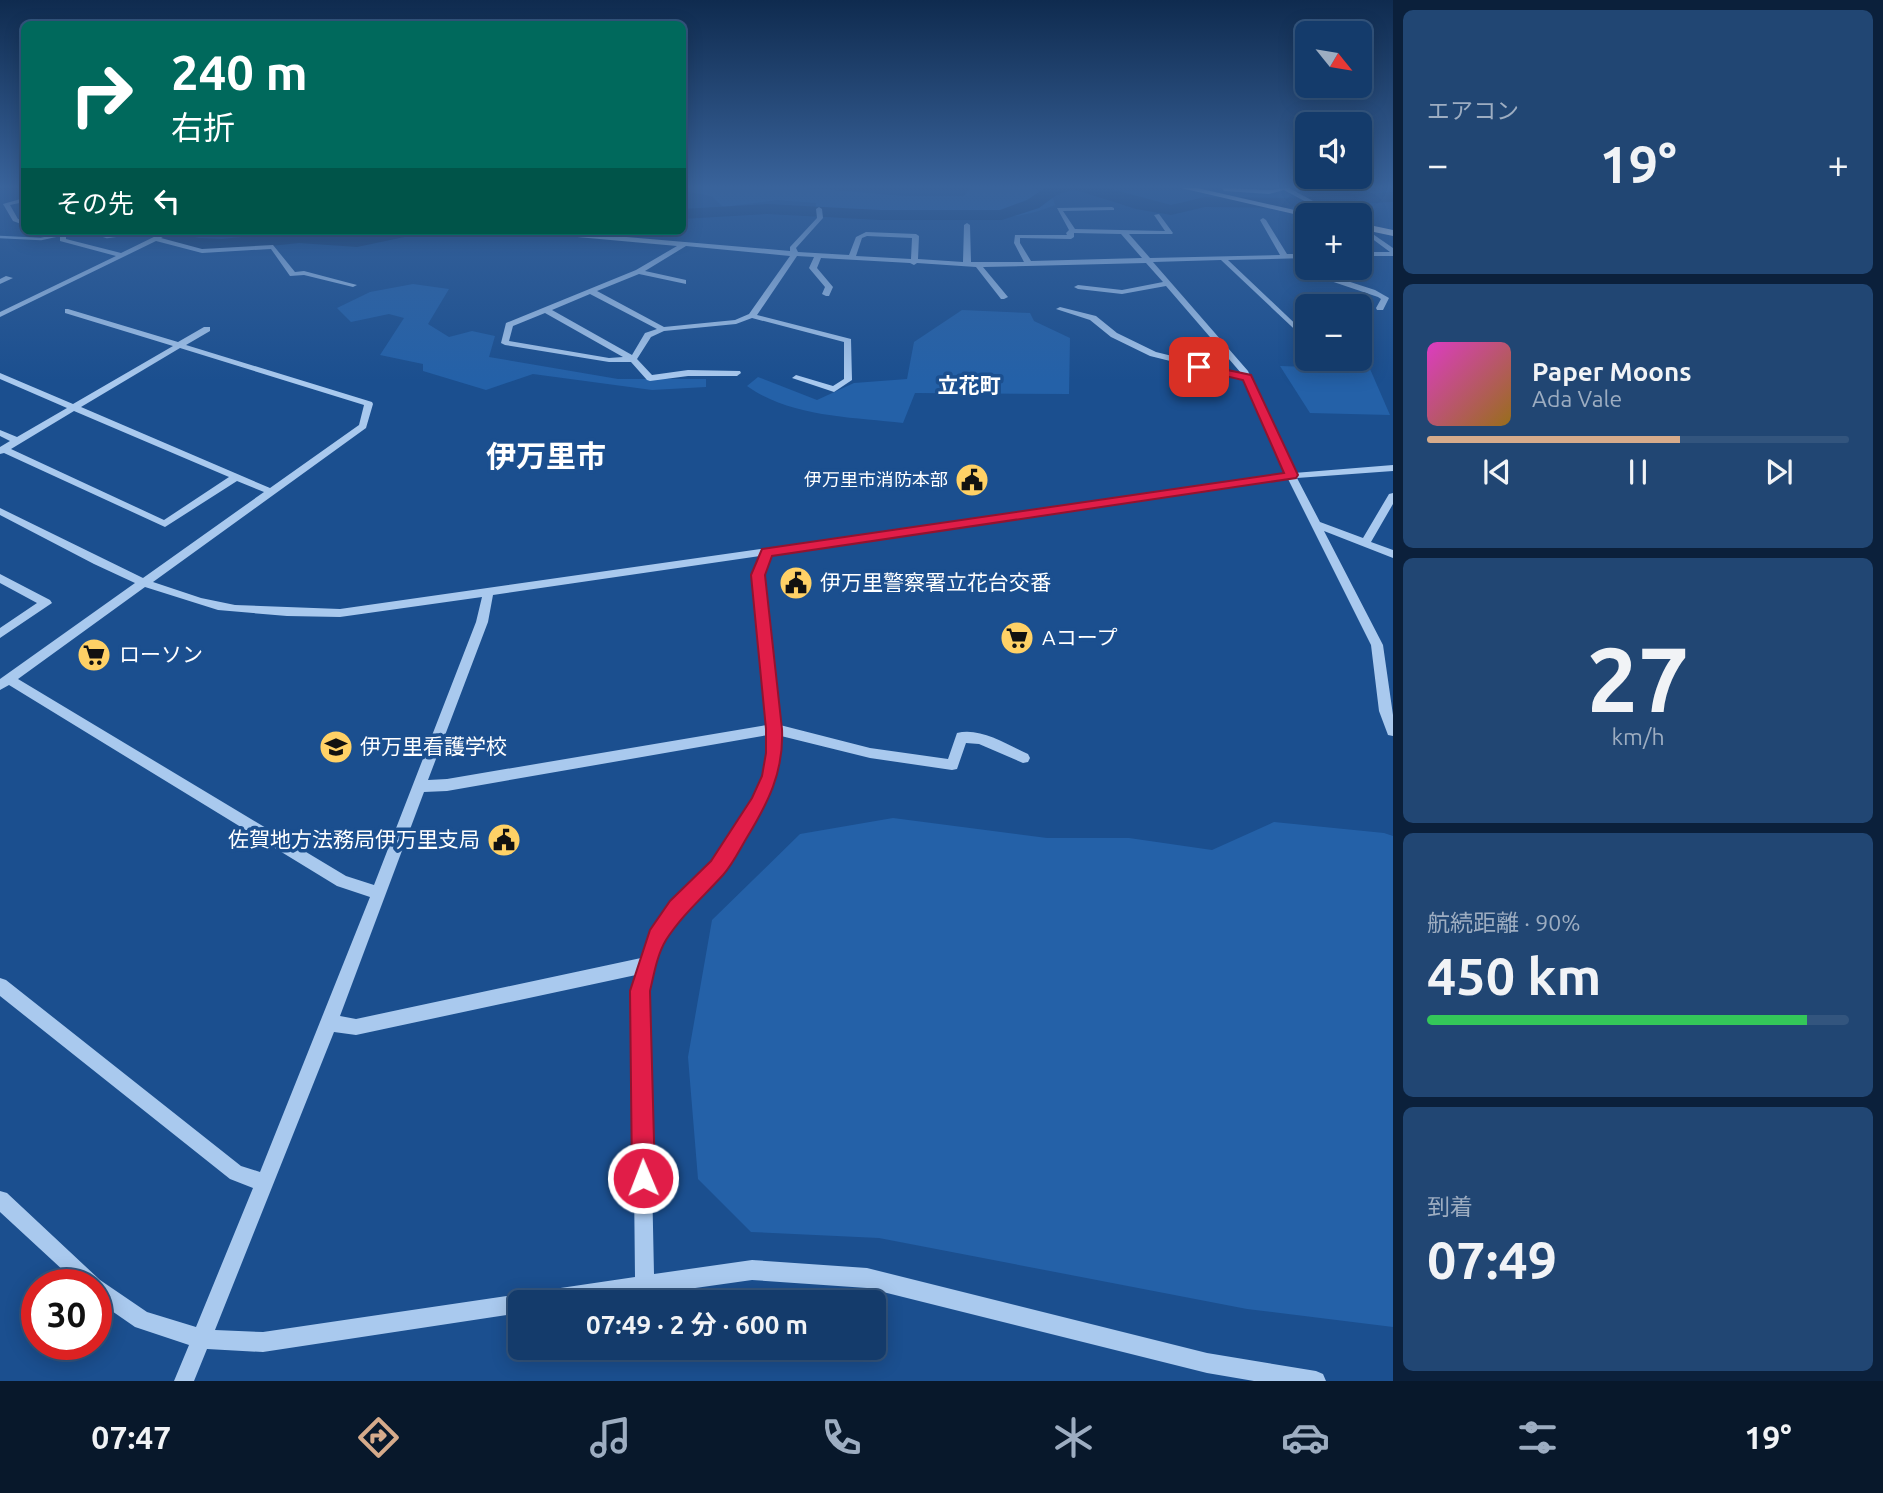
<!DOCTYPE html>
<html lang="ja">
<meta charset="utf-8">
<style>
body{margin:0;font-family:Ubuntu,"Noto Sans JP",sans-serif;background:#214673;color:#f1f3f6;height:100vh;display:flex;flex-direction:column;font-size:26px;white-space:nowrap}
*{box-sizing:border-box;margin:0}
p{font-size:23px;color:#9dadc1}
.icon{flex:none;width:38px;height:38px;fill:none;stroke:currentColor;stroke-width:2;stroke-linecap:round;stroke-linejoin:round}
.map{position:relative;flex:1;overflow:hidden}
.details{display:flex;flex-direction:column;gap:10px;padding:10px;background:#0b203b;width:490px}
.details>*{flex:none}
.banner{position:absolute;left:21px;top:21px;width:665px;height:214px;border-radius:10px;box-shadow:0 4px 18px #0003,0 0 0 2px #33557e;background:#00695c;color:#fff;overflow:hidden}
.needle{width:46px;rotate:120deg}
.fabs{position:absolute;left:1295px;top:21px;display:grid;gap:14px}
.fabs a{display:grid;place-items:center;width:77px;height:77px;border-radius:10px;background:#143b6b;box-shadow:0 4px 18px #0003,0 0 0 2px #33557e;font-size:35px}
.speed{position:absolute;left:21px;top:1269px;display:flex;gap:14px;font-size:35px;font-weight:700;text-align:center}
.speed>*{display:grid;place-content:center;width:91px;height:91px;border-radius:50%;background:#143b6b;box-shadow:0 4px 18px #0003,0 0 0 2px #33557e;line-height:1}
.speed .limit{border:10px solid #d22;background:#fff;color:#111}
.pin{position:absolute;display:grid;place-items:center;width:60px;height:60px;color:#fff;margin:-30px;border-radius:14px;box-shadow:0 4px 10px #0006}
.me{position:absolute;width:77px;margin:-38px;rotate:359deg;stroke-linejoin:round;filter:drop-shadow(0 0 5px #0008)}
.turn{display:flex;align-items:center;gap:24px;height:147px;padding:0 35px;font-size:32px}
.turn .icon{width:91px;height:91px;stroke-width:2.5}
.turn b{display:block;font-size:49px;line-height:60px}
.then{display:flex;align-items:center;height:66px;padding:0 35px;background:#0003;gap:14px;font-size:26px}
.big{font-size:52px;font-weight:700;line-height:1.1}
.details .tile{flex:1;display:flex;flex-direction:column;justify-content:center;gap:10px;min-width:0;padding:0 24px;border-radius:10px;background:#214673}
.details .dial{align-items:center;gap:0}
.dial b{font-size:91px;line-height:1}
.song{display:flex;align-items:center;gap:21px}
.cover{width:84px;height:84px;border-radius:10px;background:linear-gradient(135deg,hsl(310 70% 55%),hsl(40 70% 35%))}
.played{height:7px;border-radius:4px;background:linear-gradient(90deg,#d6ab8b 60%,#33557e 60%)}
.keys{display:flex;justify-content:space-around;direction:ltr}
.heat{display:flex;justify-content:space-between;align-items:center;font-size:38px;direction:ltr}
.charge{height:10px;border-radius:5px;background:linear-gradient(90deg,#34c759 90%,#33557e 0)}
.trip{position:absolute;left:508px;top:1290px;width:378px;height:70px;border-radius:10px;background:#143b6b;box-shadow:0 4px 18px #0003,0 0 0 2px #33557e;font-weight:700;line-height:70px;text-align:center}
.tab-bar{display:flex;height:112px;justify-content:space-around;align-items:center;background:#08182b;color:#9dadc1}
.tab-bar .icon{width:49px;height:49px}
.tab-bar .selected{color:#d6ab8b}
.tab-bar b{font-size:32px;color:#f1f3f6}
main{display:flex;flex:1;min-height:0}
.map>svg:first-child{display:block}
.green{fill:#2461a8}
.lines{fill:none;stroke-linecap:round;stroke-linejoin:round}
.stream{stroke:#9cc4f0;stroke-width:2.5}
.river{fill:#123a6d;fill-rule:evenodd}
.minor{fill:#a9c9ee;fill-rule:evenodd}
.major{fill:#f0f6ff;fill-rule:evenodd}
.route{fill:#e11d48;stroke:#92132f;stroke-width:2}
.labels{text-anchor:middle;stroke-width:7;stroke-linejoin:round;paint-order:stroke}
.far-poi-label{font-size:18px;fill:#fff;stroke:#1b4f8f;text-anchor:end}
.far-quarter-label{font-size:21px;font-weight:bold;fill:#fff;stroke:#1b4f8f}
.poi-label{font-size:21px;fill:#fff;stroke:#1b4f8f;text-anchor:start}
.far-town-label{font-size:30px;font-weight:bold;fill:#fff;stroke:#1b4f8f}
</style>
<main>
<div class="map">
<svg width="1393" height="1381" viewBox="0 0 1393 1381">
<rect width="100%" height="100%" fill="#1b4f8f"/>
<g class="green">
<path d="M689,188H807L905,196H964L970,188H1031L1052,195L1055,205C1012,223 980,217 936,216L934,219L815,217L816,203L777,200L723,207L711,196L684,191Z"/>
<polygon points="413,284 449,289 428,324 449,337 472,331 495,336 489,357 618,379 706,379 706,387 652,390 533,374 486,390 423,371 423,364 380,355 404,318 389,314 351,322 337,308 370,292"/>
<path d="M962,310L1030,313L1034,321L1070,338L1069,394L915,393L903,423C852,417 790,417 747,386L758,377L817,400L854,383L907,379L914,342Z"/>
<polygon points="1280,366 1370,369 1390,415 1310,413"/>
<polygon points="893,818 1047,838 1129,838 1212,850 1274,822 1384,833 1393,836 1393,1327 1247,1309 879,1238 751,1232 698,1179 688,1057 712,920 800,834"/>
</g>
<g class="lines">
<g class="stream">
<polyline points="89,231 107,237 151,231"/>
<polyline points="0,237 41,239 78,231"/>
</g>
<g class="river">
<polygon points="1045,188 1107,188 1171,205 1205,197 1283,198 1393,192 1393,202 1283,208 1205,207 1171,215 1136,209 1073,189 1055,196 1039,208 1002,220 880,220 767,214 682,219 682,209 767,204 880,210 1000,210 1027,200"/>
<polygon points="141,231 171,231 199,238 222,239 299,231 357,235 380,231 417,231 414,235 357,247 299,243 222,251 199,250 144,235"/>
</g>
<g class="minor">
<polygon points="682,188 686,188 682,190"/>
<polygon points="1222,188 1269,190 1289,188 1330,210 1332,215 1326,215 1325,212 1284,190 1269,194 1224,191"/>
<polygon points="24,198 24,202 10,205 18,219 24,221 24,225 13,221 3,204"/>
<path d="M819,207L822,209L823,218L796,248L798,252L849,255L856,237L866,232L916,234L919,236L918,259L963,262L964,225L967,223L970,225L971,262H1024L1014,243L1015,235H1067L1066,233L1069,230L1057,208L1112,207L1114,208V210L1063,211L1075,229L1165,231L1154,215L1159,214L1173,233L1172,234H1129L1150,258L1280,255L1260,220L1263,218L1266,220L1287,254H1307V258L1228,260L1307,335V341L1221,260L1153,262L1248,371L1294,473L1393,465V471L1297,478L1320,522L1363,538L1389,494L1393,493V504L1371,542L1393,550V558L1324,531L1383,645L1393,715V736L1388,735L1379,711L1371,645L1288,479L771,554L763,575L780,725L870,748L948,759L957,733C981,727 1007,745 1028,754L1030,758L1028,762L1023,763L979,744L966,743L957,769L952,770L870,758L781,736C783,776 763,807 743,839C737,850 731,862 723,871C703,897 681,909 664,940C655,956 652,974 648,991L654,1274L752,1260L867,1268L1207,1353L1316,1371L1323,1374L1326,1381H1254L1207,1373L867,1288L752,1280L596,1302H520V1313L263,1352L207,1349L194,1381H174L189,1345L135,1327L96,1300V1284H78L0,1212V1191L7,1193L100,1280L147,1312L196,1327L253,1188L230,1179L0,996V978L6,980L241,1166L260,1172L370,897L337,886L9,685L0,690V679L135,583L94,564L0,515V508L143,578L264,492L237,481L165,527L4,453L0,454V447L10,441L0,436V430L17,437L67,408L0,379V373L73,404L173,346L65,313V309H68L178,342L204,327H210V331L186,345L372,402L373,404L366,428L153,582L201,598L235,605L340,609L1285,474L1243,379L1150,356L1111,337L1090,320L1056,309L1060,307L1096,316L1117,333L1156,352L1241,373L1166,286L1122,294L1078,289L1074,287L1078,285L1122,290L1163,282L1146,263L983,267L1008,297L1004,299H1001L976,267L917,263L914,265L910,263L821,258L817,268L833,287L829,296H826L822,294L825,287L809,268L814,257L797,256L757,315L851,339L852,380L834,392L792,378L796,375L833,386L844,379V342L752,318L736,324L664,331L651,337L637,359L652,375L688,370L740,371L741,373L737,376H688L650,381L647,380L631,362H609L505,345L501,343L506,323L636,270L677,246L533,233L530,231H556L790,251V247L817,218L816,209ZM1074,233L1121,234L1142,258L1031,261L1020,243V238L1071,239L1074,237ZM867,236L912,238L911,259L856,256L862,238ZM686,246L790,256L749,314L735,320L664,327L597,291L639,274L686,284V280L645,271ZM590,294L657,329L645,333L632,355L552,310ZM545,313L623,357L609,358L509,341L513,326ZM180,348L364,405L359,425L270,488L81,407ZM74,411L229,477L164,520L11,449ZM760,556L753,575L767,725L447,779L428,780L488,622L493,595ZM145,587L218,610L287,616L340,617L482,597L476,622L374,885L346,876L18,679ZM768,735V753L763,776L754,799L713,862L672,902L652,932L641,958L356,1019L340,1016L424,792L447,791ZM636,975L632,991L635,1277L263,1332L215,1330L334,1032L356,1035Z"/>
<polygon points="1363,230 1367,230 1393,248 1393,256 1360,256 1360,252 1390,252 1363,232"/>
<polygon points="60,231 66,231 66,239 121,253 166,231 174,231 161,238 202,249 273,245 295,272 304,271 357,285 353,287 304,275 290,276 271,249 202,253 156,241 0,317 0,312 116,256 60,241"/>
<polygon points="1307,266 1307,268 1375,290 1389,298 1383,310 1377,310 1376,308 1381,299 1378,297 1307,273 1304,268"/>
<polygon points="6,276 13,278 0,284 0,279"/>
<polygon points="1324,359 1333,359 1343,369 1336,371"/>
<polygon points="0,574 50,600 52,603 0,638 0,628 37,603 0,583"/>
</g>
<g class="major">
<polygon points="1181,188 1197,188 1317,215 1307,217"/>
<polygon points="1360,223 1393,230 1393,236 1360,229"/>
</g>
</g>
<linearGradient id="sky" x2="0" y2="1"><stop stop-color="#0f2b4f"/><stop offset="0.49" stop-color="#39639b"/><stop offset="1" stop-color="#39639b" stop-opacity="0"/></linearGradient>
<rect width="1393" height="381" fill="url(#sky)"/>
<path class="route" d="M1199,364L1251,375L1298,475L1296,478L772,556L765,575L782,729C784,772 768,803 746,839C739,851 732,865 723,875C703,897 682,915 666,940C657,955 654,974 650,991L655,1178L652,1186L643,1190L635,1186L632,1178L630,991L650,930L670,901L711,861L752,798L762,776L766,753V729L751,575L762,549L1284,473L1243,380L1195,369V365Z"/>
<defs>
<symbol id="civic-disc" viewBox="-11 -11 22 22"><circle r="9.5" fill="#ffd166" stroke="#1b4f8f"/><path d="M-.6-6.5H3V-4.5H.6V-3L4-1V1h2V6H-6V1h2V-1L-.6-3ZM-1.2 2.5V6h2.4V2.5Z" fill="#111"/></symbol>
<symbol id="supermarket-disc" viewBox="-11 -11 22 22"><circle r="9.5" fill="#ffd166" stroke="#1b4f8f"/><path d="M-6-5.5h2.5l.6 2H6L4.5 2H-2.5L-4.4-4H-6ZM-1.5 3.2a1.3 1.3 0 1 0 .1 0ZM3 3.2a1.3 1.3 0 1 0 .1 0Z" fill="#111"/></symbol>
<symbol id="school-disc" viewBox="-11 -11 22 22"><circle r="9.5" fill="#ffd166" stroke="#1b4f8f"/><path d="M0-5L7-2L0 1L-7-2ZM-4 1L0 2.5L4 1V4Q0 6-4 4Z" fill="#111"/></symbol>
</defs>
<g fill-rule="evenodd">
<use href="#civic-disc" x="953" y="461" width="38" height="38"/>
<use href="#civic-disc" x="777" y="564" width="38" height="38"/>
<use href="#supermarket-disc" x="998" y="619" width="38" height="38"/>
<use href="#supermarket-disc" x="75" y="636" width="38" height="38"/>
<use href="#school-disc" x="317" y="728" width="38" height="38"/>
<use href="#civic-disc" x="485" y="821" width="38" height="38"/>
</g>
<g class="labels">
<g class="far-poi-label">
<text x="948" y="486">伊万里市消防本部</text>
</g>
<g class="far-quarter-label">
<text x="969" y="393">立花町</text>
</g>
<g class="poi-label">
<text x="820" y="590">伊万里警察署立花台交番</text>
<text x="1042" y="645">Aコープ</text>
<text x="119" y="662">ローソン</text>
<text x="360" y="754">伊万里看護学校</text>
<text x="480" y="847" text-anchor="end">佐賀地方法務局伊万里支局</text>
</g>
<g class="far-town-label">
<text x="546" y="467">伊万里市</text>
</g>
</g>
</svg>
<div class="fabs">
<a><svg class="needle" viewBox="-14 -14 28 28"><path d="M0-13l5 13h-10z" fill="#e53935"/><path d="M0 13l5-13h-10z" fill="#9dadc1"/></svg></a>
<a><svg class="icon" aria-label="sound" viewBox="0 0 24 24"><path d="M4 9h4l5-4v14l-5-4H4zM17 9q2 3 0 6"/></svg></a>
<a>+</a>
<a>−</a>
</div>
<div class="speed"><div class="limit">30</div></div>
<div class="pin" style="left:1199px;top:367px;background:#d93025"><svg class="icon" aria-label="arrive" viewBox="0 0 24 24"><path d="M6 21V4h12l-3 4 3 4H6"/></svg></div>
<svg class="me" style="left:643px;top:1178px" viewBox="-20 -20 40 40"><circle r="17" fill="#e11d48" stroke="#fff" stroke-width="3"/><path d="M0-11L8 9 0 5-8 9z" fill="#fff"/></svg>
<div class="trip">07:49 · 2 分 · 600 m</div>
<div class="banner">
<div class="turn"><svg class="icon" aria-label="right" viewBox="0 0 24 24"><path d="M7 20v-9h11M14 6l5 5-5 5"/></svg><div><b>240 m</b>右折</div></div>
<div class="then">その先<svg class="icon" aria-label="left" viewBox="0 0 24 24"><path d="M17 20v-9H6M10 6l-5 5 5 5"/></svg></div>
</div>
</div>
<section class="details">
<div class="tile"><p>エアコン</p>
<div class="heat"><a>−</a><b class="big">19°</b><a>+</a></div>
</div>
<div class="tile">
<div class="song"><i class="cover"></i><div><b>Paper Moons</b><p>Ada Vale</p></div></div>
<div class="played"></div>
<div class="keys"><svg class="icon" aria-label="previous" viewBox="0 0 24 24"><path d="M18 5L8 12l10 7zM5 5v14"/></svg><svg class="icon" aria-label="pause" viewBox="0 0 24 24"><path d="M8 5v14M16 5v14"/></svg><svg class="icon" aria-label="next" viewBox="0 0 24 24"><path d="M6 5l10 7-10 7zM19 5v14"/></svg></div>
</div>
<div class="tile dial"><b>27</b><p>km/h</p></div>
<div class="tile"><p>航続距離 · 90%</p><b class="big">450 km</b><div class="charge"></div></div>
<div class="tile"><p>到着</p><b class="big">07:49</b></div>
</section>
</main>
<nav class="tab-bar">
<b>07:47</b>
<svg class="icon selected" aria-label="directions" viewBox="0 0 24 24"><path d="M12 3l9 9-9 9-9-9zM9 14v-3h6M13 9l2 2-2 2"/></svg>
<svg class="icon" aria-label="music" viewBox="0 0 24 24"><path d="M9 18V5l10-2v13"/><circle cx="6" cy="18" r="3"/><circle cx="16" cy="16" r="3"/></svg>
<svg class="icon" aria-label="phone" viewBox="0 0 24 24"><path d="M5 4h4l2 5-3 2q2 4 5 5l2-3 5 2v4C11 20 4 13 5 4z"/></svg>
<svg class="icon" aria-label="climate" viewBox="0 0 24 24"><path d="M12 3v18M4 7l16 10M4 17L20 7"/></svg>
<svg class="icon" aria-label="car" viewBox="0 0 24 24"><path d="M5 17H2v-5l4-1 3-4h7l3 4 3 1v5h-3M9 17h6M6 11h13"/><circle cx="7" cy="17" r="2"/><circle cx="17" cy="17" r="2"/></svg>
<svg class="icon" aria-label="filters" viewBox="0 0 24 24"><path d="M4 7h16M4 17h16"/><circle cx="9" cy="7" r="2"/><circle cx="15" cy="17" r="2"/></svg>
<b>19°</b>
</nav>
